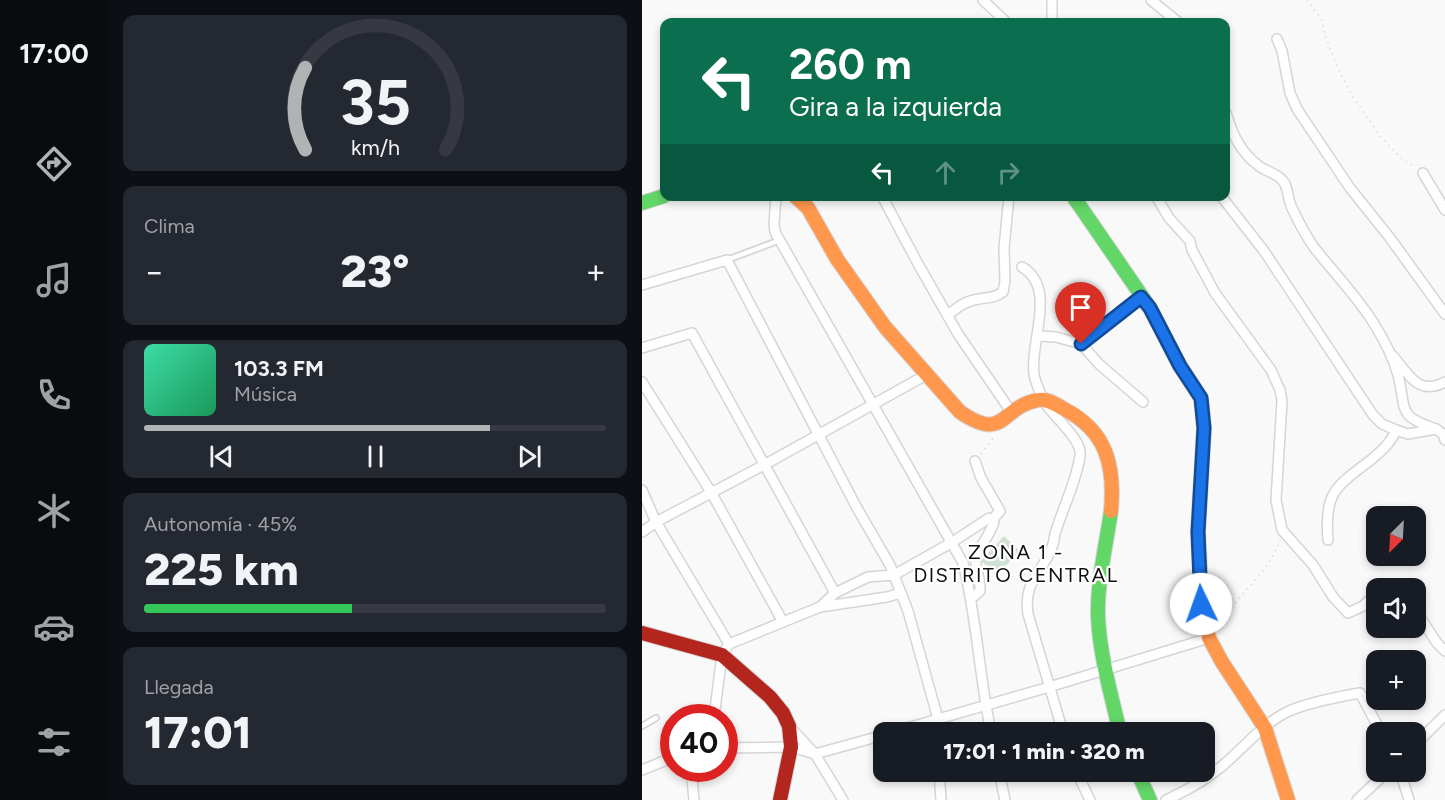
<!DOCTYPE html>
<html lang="es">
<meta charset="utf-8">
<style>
body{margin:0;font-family:Figtree,sans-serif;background:#242831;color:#f1f3f6;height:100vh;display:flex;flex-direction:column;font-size:22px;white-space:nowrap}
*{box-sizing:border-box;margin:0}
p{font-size:20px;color:#9ea1a6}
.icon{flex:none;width:33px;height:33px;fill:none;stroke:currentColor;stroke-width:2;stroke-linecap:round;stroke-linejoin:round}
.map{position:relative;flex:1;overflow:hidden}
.sheet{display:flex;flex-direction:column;gap:15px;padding:15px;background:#0d0f14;width:534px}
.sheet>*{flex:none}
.banner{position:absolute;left:18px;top:18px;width:570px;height:183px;border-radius:12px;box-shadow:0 3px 9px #0003;background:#0b6e4f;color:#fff;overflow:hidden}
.needle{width:39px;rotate:204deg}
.controls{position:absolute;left:724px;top:506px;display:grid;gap:12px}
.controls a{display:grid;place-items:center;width:60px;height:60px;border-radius:12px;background:#171b24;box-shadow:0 3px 9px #0003;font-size:30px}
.speed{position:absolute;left:18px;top:704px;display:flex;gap:12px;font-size:30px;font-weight:700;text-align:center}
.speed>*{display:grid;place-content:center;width:78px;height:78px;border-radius:50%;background:#171b24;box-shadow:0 3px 9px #0003;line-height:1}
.speed .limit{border:9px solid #d22;background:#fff;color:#111}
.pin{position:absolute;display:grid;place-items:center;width:51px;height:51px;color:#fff;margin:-62px -26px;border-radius:50% 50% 50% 0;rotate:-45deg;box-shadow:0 0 6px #0007}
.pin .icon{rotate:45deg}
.me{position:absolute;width:66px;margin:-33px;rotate:357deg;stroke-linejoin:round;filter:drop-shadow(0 0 4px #0008)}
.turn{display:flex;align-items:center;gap:21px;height:126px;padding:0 30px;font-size:27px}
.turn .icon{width:78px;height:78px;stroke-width:2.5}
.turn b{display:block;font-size:42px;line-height:51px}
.lanes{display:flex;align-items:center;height:57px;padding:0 30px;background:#0003;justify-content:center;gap:30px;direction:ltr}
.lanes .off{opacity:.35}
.big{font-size:45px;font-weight:800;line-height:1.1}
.sheet .widget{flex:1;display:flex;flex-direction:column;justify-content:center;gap:9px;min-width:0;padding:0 21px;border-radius:12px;background:#242831}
.sheet .dial{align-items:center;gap:0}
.dial svg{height:156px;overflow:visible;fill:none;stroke:#363941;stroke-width:7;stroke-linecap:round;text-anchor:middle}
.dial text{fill:#f1f3f6;stroke:none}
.song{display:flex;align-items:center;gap:18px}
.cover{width:72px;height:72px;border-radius:9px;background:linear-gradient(135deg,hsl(160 70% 55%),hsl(150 70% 35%))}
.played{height:6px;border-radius:3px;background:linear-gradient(90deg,#b1b2b4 75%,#363941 75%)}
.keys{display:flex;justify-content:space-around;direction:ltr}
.heat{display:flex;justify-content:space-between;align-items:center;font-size:33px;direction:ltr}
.charge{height:9px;border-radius:4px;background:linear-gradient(90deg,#34c759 45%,#363941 0)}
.trip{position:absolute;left:231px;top:722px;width:342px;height:60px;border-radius:12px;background:#171b24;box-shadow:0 3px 9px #0003;font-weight:800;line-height:60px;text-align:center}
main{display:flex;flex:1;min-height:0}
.tabs{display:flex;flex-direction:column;width:108px;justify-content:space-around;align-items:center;background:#090b0e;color:#9ea1a6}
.tabs .icon{width:42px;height:42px}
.tabs .selected{color:#b1b2b4}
.tabs b{font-size:27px;color:#f1f3f6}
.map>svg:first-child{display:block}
.green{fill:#d1e2d5}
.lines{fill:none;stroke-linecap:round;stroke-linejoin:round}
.lane-casing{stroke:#d5d5d6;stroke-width:8}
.street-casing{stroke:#d5d5d6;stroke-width:12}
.fast-casing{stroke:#d5d5d6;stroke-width:16}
.slow-casing{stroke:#d5d5d6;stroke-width:16}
.jam-casing{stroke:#d5d5d6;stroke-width:16}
.path{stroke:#dadadb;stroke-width:1.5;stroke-dasharray:1.5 4.5;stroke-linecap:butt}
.lane{stroke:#fefefe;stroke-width:4.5}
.street{stroke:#fefefe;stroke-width:9}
.fast{stroke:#63d668;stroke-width:14}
.slow{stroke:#ff974d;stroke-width:14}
.jam{stroke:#b3261e;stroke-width:14}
.route-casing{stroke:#114b97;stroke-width:15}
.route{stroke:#1a73e8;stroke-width:10}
.labels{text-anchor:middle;stroke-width:4.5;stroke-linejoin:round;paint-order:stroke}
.neighbourhood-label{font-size:20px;letter-spacing:1.5px;fill:#111112;stroke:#fff}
</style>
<main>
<nav class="tabs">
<b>17:00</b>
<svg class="icon selected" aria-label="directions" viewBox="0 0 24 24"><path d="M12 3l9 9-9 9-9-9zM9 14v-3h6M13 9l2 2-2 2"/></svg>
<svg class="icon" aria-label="music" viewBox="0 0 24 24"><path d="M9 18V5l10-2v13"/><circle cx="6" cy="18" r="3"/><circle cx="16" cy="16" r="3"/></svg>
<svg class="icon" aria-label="phone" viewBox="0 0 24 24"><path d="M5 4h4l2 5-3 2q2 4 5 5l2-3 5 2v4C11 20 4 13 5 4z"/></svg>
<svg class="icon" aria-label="climate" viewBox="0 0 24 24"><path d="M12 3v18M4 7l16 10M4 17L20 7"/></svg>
<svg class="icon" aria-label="car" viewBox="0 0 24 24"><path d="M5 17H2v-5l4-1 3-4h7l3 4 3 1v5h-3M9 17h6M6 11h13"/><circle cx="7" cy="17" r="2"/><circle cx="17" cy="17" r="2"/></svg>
<svg class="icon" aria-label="filters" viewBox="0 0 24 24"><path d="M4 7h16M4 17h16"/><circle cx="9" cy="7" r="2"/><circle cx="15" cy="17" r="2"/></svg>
</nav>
<section class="sheet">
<div class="widget dial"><svg viewBox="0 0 100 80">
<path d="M14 69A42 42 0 1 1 86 69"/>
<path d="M14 69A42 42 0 0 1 14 27" stroke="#b1b2b4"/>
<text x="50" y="56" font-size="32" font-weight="700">35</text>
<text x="50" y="72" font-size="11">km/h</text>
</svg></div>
<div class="widget"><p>Clima</p>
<div class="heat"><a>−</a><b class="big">23°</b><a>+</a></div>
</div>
<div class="widget">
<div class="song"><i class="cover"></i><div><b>103.3 FM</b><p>Música</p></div></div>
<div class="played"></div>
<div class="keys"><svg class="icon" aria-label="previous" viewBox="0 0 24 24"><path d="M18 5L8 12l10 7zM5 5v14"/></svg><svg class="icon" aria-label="pause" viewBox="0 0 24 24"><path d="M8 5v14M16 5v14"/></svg><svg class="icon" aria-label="next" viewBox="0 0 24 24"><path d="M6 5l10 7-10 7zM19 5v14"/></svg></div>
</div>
<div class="widget"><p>Autonomía · 45%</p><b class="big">225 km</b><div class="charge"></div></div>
<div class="widget"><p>Llegada</p><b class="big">17:01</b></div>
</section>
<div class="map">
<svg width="803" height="800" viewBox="0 0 803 800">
<rect width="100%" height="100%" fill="#f9f9fa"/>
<polygon class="green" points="362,536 378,551 355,575 339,561"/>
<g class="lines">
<defs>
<g id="lane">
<polyline points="85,260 138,240"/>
<polyline points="0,726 14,718"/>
</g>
<g id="street">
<polyline points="341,0 364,22"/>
<polyline points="509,0 536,22"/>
<polyline points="410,22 410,0"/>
<polyline points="635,39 640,51 648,93 655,109 708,188 748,238 803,314"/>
<path d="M584,113C591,135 598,152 617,166C626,173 637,173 643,184C646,190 646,199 649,206C655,219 663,234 671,246C691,272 713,294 731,322C741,338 751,357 756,375C765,411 754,415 794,429"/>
<polyline points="781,173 803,210"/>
<path d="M134,196L132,224L133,232L321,563C335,618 337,676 349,732"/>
<polyline points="240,196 275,262 316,334 370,413"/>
<polyline points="514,196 527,218 548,241 550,250 573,293 629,370 638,390 640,401 634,500 640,530 671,565 691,597 706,613 721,606 735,593"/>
<polyline points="579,196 622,251 731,415 740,424 754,430"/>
<path d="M380,267C416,288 387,343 392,374C393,382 398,392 401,400C409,415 441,439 438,456C434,483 421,507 413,534C412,538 412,543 410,547C400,574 381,581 386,614L421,732"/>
<polyline points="0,285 85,260 215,508 248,565 266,611 296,719 296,732"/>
<path d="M307,314C316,307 325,300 337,299C348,297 352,298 361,292L363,281L362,248L367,196"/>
<polyline points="396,336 414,337 439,344 457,364 501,402"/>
<polyline points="439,344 499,297"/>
<polyline points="0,348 50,333 193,593"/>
<path d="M751,356C767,375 776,396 803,382"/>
<polyline points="0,382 69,492 141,622"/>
<polyline points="333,461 339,478 358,511 350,520"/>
<polyline points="0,490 14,522 87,644"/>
<polyline points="0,532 14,522 122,465 284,375"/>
<path d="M686,540C682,491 694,487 730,459C740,450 749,443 754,430L766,434L794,429L801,434L803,440"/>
<polyline points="741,588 755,585 758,588"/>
<polyline points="178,607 245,597 259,593"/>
<polyline points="774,611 795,643 803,651"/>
<path d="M72,717L80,655L87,644L178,607L193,593L226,577L252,575L309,543L347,518L352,521C349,535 338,544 334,557C332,566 339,579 338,591L329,599"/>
<polyline points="148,727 173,754 201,800"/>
<polyline points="251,732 407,687 567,638"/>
<polyline points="774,744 803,715"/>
<polyline points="82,748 149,747 173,754 242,735"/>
<polyline points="49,768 52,800"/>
<polyline points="0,770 32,757"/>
<polyline points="297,771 299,800"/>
<polyline points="357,771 363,800"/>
<polyline points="434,771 448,800"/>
<polyline points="758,771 767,800"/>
<path d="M524,800C544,791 562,781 579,767C601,749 621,723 647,711C668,702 695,697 718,693L739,732"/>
<polyline points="715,800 746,771"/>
</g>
<g id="fast">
<polyline points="431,196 508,308 538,366 559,398 562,428 556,532 558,570"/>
<polyline points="0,203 22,196"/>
<path d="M469,511C464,546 455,582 456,617C458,656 469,695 478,732"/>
<polyline points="495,771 508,800"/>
</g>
<g id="slow">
<path d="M153,196L166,208L195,259L243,327L318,412C364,443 358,407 396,400C405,398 415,405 422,409C465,431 473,466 469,511"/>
<polyline points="558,570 559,604 567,638 580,662 623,728 646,800"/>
</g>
<polyline id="jam" points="0,633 80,655 128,697 141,713 147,726 149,747 138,800"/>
</defs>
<use href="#lane" class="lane-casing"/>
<use href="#street" class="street-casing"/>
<use href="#fast" class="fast-casing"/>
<use href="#slow" class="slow-casing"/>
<use href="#jam" class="jam-casing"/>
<g class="path">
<polyline points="665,0 680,20 682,33 698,73 711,97 739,137 760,159 773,167"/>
<polyline points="339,454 352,437"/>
<path d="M576,628C581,622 584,615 589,608C608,583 627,571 638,539"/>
</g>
<use href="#lane" class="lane"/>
<use href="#street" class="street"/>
<use href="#fast" class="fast"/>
<use href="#slow" class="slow"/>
<use href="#jam" class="jam"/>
</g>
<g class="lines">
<defs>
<polyline id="route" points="439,344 499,297 508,308 538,366 559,398 562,428 556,532 559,604"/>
</defs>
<use href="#route" class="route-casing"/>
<use href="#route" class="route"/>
</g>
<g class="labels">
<g class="neighbourhood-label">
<text x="374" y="559">ZONA 1 -<tspan x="374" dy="23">DISTRITO CENTRAL</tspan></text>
</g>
</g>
</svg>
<div class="controls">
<a><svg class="needle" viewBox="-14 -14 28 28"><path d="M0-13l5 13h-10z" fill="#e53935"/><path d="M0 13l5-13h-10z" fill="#9ea1a6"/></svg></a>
<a><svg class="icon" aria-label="sound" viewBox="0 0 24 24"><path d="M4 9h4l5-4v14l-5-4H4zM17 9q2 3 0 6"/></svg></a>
<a>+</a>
<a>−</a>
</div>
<div class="speed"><div class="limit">40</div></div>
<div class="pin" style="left:439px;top:344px;background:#d93025"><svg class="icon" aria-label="arrive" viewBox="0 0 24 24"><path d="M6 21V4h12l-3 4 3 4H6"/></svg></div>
<svg class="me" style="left:559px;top:604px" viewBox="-20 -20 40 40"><circle r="19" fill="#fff"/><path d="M0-13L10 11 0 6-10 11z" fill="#1a73e8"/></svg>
<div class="trip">17:01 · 1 min · 320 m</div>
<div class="banner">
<div class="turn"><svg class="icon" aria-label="left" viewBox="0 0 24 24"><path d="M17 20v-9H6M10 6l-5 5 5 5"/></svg><div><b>260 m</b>Gira a la izquierda</div></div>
<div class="lanes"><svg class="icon" aria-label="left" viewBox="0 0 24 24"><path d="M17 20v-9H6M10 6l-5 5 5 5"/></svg><svg class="icon off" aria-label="ahead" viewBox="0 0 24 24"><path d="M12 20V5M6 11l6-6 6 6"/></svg><svg class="icon off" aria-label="right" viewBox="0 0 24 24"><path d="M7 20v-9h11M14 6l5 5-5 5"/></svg></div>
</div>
</div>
</main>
